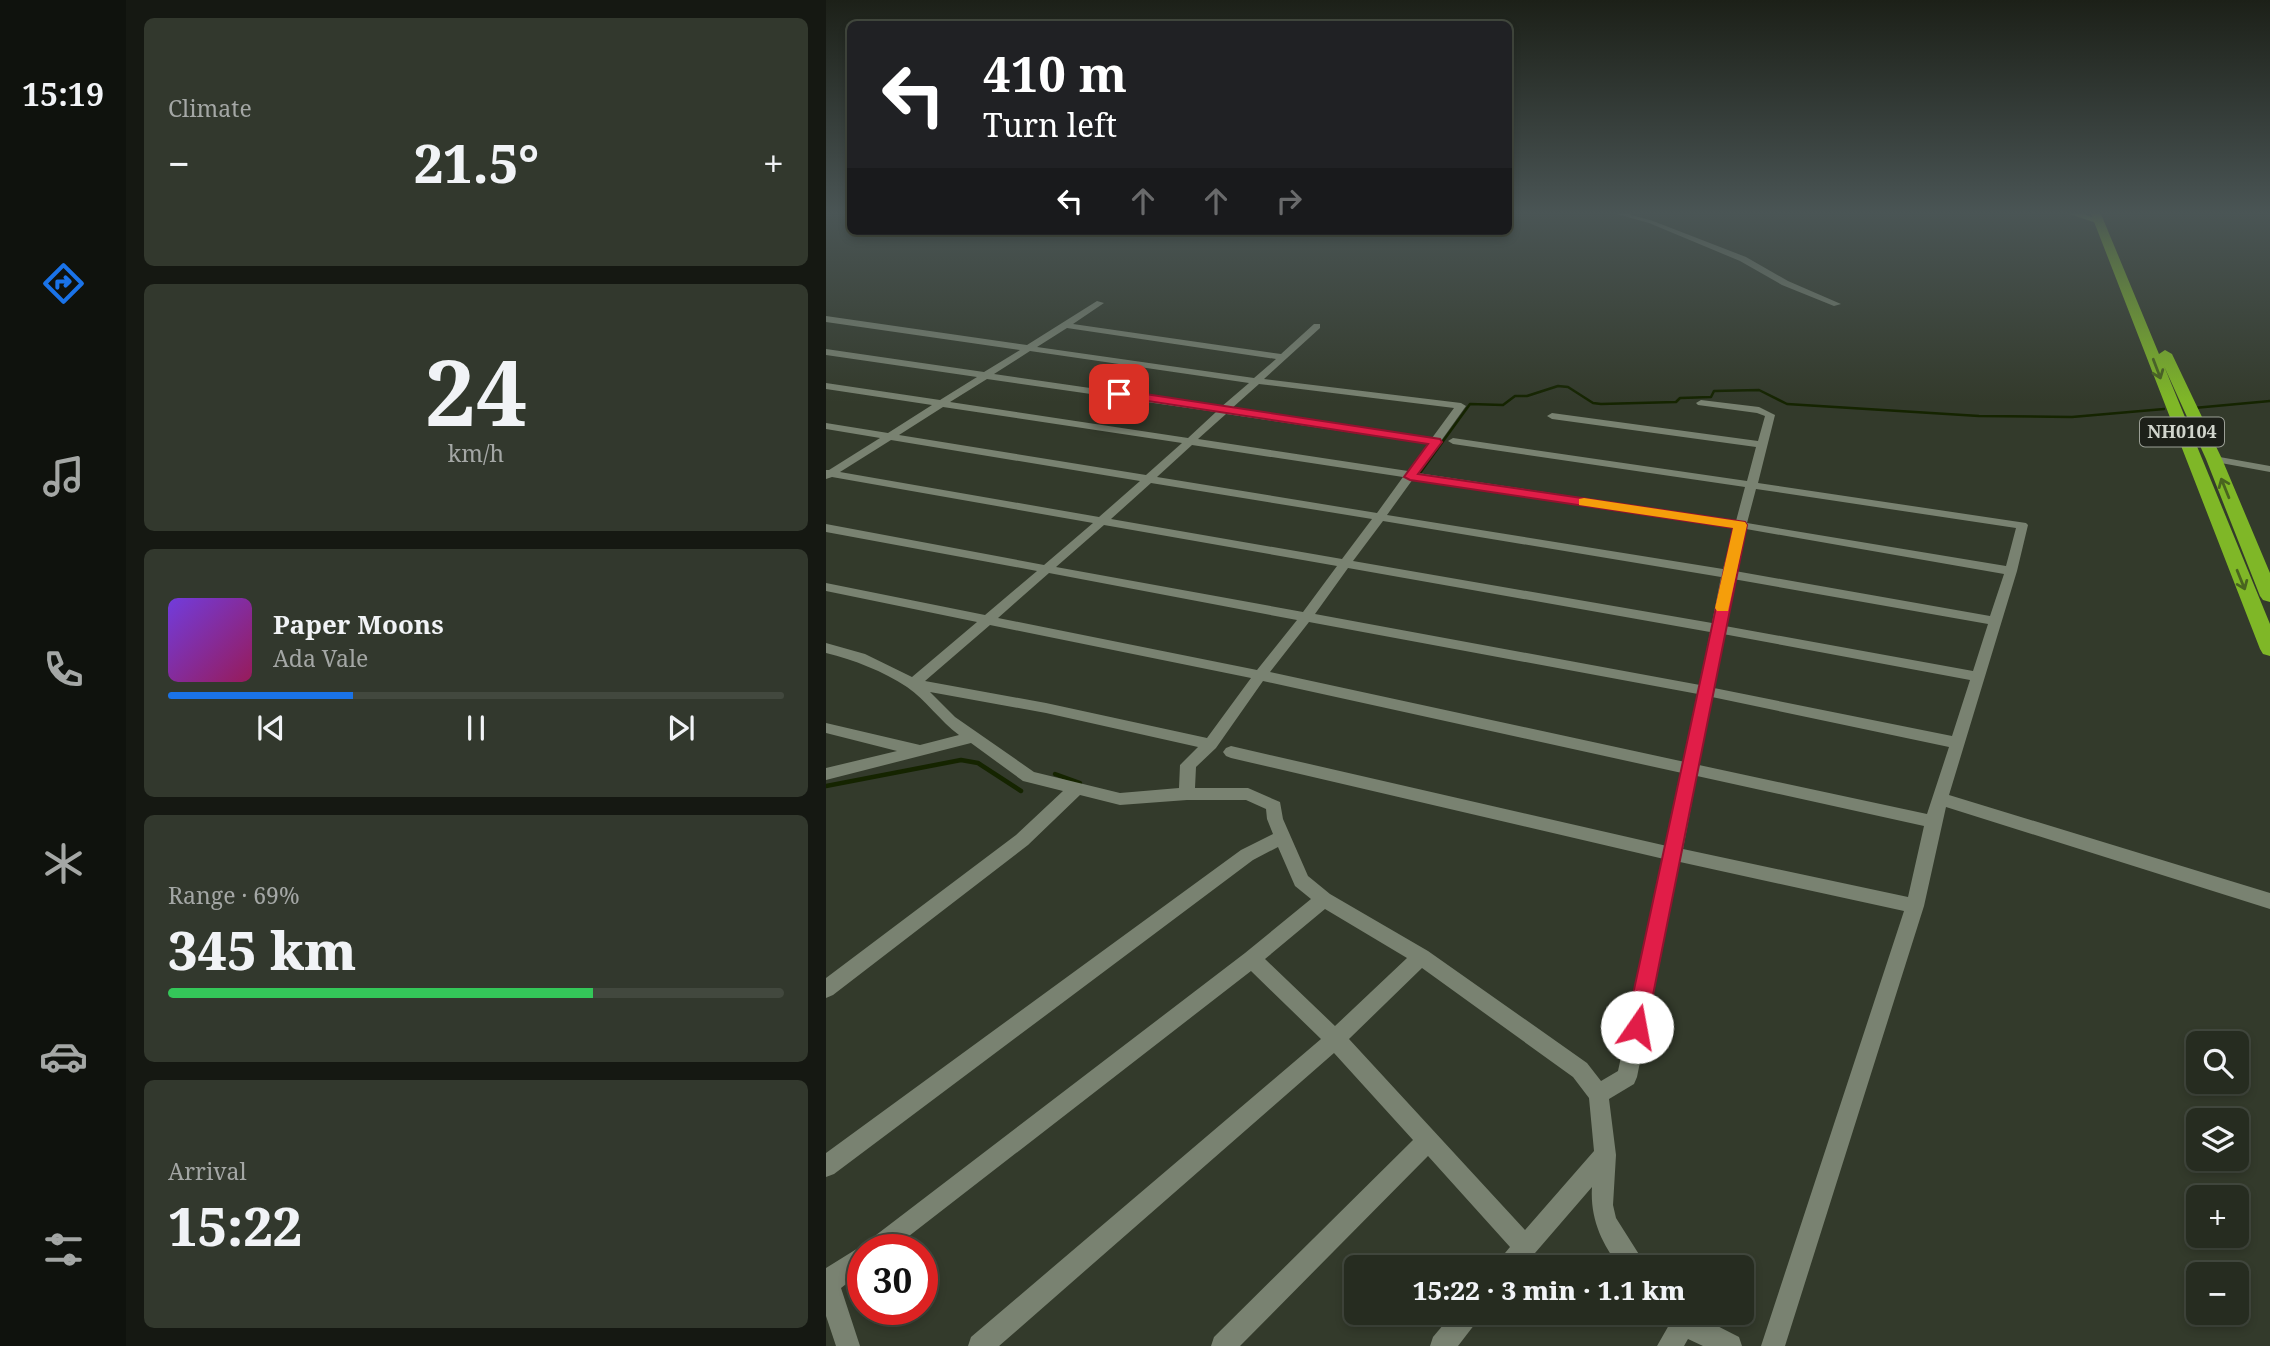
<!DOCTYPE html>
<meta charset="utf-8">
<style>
body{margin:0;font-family:"Noto Serif",serif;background:#32382d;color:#f1f3f6;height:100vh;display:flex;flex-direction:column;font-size:26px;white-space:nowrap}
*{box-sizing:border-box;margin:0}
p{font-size:23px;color:#a4a7a5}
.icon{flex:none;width:38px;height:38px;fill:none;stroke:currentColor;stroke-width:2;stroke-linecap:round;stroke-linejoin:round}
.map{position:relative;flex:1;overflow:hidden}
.details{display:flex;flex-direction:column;gap:18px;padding:18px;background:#151812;width:700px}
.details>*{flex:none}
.banner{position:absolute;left:21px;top:21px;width:665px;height:214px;border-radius:10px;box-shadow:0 4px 10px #0003,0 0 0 2px #42483e;background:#202124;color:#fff;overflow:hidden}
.tools{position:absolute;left:1360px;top:1031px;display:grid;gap:14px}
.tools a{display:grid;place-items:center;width:63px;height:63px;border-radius:10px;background:#262c20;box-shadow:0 4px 10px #0003,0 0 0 2px #42483e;font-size:35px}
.speed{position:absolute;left:21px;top:1234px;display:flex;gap:14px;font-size:35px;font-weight:700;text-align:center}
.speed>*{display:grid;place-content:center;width:91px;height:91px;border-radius:50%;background:#262c20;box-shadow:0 4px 10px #0003,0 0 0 2px #42483e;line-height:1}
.speed .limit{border:10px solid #d22;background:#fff;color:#111}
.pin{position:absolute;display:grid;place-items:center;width:60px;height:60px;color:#fff;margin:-30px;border-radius:14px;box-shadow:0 4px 10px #0006}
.me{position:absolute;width:77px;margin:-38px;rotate:12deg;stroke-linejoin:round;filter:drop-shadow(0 0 5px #0008)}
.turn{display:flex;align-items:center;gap:24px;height:147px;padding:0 21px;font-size:32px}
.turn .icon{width:91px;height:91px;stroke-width:2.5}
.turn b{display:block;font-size:49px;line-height:60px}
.lanes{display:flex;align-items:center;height:66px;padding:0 21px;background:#0003;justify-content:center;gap:35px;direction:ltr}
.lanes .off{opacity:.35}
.big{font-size:52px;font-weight:800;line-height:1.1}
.details .widget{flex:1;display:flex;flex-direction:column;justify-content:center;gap:10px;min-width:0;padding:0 24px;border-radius:10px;background:#32382d}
.details .dial{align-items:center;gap:0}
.dial b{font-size:91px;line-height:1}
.song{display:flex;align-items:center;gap:21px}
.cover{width:84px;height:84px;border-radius:10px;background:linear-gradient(135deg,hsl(260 70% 55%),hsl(330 70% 35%))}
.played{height:7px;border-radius:4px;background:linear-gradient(90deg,#1a73e8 30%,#42483e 30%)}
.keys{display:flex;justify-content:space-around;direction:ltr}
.heat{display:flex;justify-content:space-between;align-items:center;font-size:38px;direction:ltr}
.charge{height:10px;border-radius:5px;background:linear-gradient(90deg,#34c759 69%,#42483e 0)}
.trip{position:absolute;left:518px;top:1255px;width:410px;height:70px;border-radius:10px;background:#262c20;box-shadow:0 4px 10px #0003,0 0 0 2px #42483e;font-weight:800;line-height:70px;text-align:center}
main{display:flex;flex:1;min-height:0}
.dock{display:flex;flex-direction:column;width:126px;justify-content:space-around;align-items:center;background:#0f120d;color:#a4a7a5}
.dock .icon{width:49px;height:49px}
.dock .active{color:#1a73e8}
.dock b{font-size:32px;color:#f1f3f6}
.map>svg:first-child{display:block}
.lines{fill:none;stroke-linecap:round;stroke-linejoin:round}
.stream-far1{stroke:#152400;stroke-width:2.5}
.stream{stroke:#152400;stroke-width:4.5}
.minor{fill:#798271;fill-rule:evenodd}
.major{fill:#7da245;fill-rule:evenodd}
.highway{fill:#7fb727;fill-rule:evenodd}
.oneway{stroke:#49641f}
.route{fill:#e11d48;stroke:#92132f;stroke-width:2}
.slow{fill:#f59e0b}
.labels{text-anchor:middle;stroke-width:7;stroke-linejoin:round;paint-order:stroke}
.shield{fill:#1d2019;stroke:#9b9f96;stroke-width:2}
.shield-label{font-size:18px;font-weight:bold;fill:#d1d5cc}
</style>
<main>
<nav class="dock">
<b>15:19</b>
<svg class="icon active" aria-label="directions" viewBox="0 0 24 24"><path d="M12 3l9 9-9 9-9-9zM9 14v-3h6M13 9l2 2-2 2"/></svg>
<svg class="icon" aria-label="music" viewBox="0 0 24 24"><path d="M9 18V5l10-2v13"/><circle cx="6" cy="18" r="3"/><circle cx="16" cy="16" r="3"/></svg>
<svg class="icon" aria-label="phone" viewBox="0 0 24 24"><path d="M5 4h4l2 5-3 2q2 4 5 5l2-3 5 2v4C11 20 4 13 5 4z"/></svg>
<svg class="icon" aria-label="climate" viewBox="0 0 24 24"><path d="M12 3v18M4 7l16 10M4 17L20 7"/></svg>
<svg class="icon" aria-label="car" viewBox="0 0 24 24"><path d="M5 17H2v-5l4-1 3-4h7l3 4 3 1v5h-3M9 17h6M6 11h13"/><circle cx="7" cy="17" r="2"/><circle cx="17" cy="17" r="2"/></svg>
<svg class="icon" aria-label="filters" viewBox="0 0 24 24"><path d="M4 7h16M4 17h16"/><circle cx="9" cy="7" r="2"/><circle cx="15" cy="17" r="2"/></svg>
</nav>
<section class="details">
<div class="widget"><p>Climate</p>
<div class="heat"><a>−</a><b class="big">21.5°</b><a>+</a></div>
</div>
<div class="widget dial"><b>24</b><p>km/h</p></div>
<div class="widget">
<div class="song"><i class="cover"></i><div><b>Paper Moons</b><p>Ada Vale</p></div></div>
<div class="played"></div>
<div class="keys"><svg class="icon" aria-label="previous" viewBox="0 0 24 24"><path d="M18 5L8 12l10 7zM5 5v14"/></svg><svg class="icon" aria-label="pause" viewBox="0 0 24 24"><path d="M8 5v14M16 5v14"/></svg><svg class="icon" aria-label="next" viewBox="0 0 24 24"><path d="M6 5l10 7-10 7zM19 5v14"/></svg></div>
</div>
<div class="widget"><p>Range · 69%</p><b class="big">345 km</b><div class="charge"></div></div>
<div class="widget"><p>Arrival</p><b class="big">15:22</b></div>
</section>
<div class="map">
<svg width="1444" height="1346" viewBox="0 0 1444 1346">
<rect width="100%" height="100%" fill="#333a2b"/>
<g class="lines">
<g class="stream-far1">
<polyline points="1368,408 1444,401"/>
<polyline points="594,473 644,404 677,405 689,396 701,396 732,386 742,387 767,403 775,404 850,402 854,398 885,397 888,391 933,390 961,404 1153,416 1246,417 1338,409"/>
</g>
<g class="stream">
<polyline points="229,774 254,783"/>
<polyline points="0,786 135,760 152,763 195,791"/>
</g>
<g class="minor">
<polygon points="791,214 802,214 827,221 920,257 962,281 1015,304 1008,306 956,285 914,261 823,223"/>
<path d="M271,301L278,303L247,324L455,354L488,324H494V328L438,379L635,403L640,406L592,473L910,521L919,487L627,444L622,441L627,438L921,481L930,447L726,419L721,416L726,413L932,441L939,416L931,413L872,405L870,403L875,400L933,407L949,415L932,483L1200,523L1202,525L1191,571L1123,795L1444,893V909L1120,807L1098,906L959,1346H935L1078,911L854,862L811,1077L808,1084L783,1099L790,1155L787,1205L790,1218L821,1267H794C775,1243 764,1217 766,1187L697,1267H670L674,1259L684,1247L602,1156L414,1346H385L388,1337L587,1140L508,1053L173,1346H142L145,1337L495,1039L425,971L65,1250H37V1271L15,1288L34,1346H10L0,1316V1268L37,1245L419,953L485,899L469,886L452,847L427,860L8,1174L0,1177V1153L415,850L447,834L441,819L440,809L420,800H361L294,805L254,795L202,845L7,995L0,998V978L190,835L237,791L197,781L145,743L0,780V768L71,751L0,733V723L94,745L133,735C114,721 100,700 81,687C57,671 28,660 0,653V643L39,654L86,677L151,622L0,591V583L159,615L211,571L0,532V524L218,565L267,523L6,477L0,479V470H3L54,438L0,429V423L62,433L106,405L0,389V383L114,400L151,377L0,355V349L158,372L194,350L0,322V316L201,345ZM241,328L450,359L428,378L211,347ZM204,351L423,383L395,407L168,374ZM161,379L390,412L362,438L124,402ZM433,384L628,408L606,438L405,409ZM117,407L356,443L320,475L73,435ZM400,414L602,444L582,471L372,439ZM65,440L314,481L273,517L14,472ZM366,445L577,477L551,513L331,477ZM587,479L908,528L897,569L561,515ZM325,483L546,519L516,559L285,519ZM930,489L1190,528L1180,566L921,523ZM557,521L895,577L886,623L527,561ZM278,525L511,566L477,612L230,567ZM920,529L1178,574L1164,616L909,571ZM522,568L884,632L874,685L489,614ZM223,573L471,620L431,670L172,618ZM907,579L1162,624L1147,671L899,626ZM483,622L872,694L859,762L444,672ZM164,625L425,678L381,738L220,703L99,681ZM897,634L1144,680L1126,736L888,688ZM437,681L856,773L841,846L405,746L400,748L397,752L400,756L405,758L838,859L792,1071L775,1081L761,1063L602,951L504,894L482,876L457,819L454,802L422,788H369L370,767L390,748ZM104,692L220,713L372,747L354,765L353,788L294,793L208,772L129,717ZM886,697L1123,747L1101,814L873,765ZM871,776L1098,826L1082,897L857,849ZM499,909L581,958L509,1026L439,959ZM596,968L747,1077L763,1098L768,1151L699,1230L523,1039Z"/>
<polygon points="1388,456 1444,466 1444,472 1384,461 1383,459"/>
<polygon points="628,1312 656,1312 652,1320 632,1346 604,1346 607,1337"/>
<polygon points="836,1312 864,1312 913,1337 916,1346 877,1346 862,1339 858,1346 831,1346 843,1325"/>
</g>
<polygon class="major" points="1244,214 1258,214 1277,221 1273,224"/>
<polygon class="highway" points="1265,214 1275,214 1333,354 1339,350 1346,354 1396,459 1444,573 1444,602 1437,600 1434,596 1380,459 1338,366 1444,624 1444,656 1437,654 1434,649"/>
</g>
<defs><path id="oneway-shaft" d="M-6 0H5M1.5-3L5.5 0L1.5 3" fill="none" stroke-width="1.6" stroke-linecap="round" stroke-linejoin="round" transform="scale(1.75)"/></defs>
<g class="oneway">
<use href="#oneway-shaft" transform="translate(1331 369) rotate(69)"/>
<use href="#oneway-shaft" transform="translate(1399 488) rotate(-112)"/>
<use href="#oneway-shaft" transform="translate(1415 580) rotate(68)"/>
</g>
<linearGradient id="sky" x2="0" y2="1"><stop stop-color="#1c2018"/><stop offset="0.53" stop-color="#4a5555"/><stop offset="1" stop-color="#4a5555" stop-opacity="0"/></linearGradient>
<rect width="1444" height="402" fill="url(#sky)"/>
<polygon class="route" points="293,390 614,439 616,442 592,474 919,522 921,525 819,1035 811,1038 803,1035 800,1027 907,528 584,480 578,477 602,444 289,396 289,391"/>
<polygon class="slow" points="758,498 919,522 921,525 902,611 891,611 889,608 907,528 753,505 753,499"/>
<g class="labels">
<rect class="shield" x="1314" y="417.5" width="84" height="29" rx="5"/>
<g class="shield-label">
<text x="1356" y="438">NH0104</text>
</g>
</g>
</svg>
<div class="tools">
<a><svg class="icon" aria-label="search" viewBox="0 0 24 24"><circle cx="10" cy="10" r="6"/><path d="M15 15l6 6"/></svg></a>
<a><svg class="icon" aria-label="layers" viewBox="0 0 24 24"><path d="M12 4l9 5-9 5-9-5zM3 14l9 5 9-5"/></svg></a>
<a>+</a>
<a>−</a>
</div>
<div class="speed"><div class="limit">30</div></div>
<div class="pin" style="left:293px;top:394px;background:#d93025"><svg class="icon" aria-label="arrive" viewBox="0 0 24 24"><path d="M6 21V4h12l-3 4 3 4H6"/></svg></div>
<svg class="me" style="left:811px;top:1027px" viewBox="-20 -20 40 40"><circle r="19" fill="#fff"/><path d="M0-13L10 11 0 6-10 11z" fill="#e11d48"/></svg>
<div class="trip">15:22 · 3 min · 1.1 km</div>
<div class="banner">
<div class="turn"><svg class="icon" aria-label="left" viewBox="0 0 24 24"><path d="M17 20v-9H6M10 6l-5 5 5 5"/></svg><div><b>410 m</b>Turn left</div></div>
<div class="lanes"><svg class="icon" aria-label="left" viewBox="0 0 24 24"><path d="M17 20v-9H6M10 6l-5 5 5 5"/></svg><svg class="icon off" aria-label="ahead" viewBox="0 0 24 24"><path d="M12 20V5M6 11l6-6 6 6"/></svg><svg class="icon off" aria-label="ahead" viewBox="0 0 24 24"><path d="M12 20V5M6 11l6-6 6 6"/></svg><svg class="icon off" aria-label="right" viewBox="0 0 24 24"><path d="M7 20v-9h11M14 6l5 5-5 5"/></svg></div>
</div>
</div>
</main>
